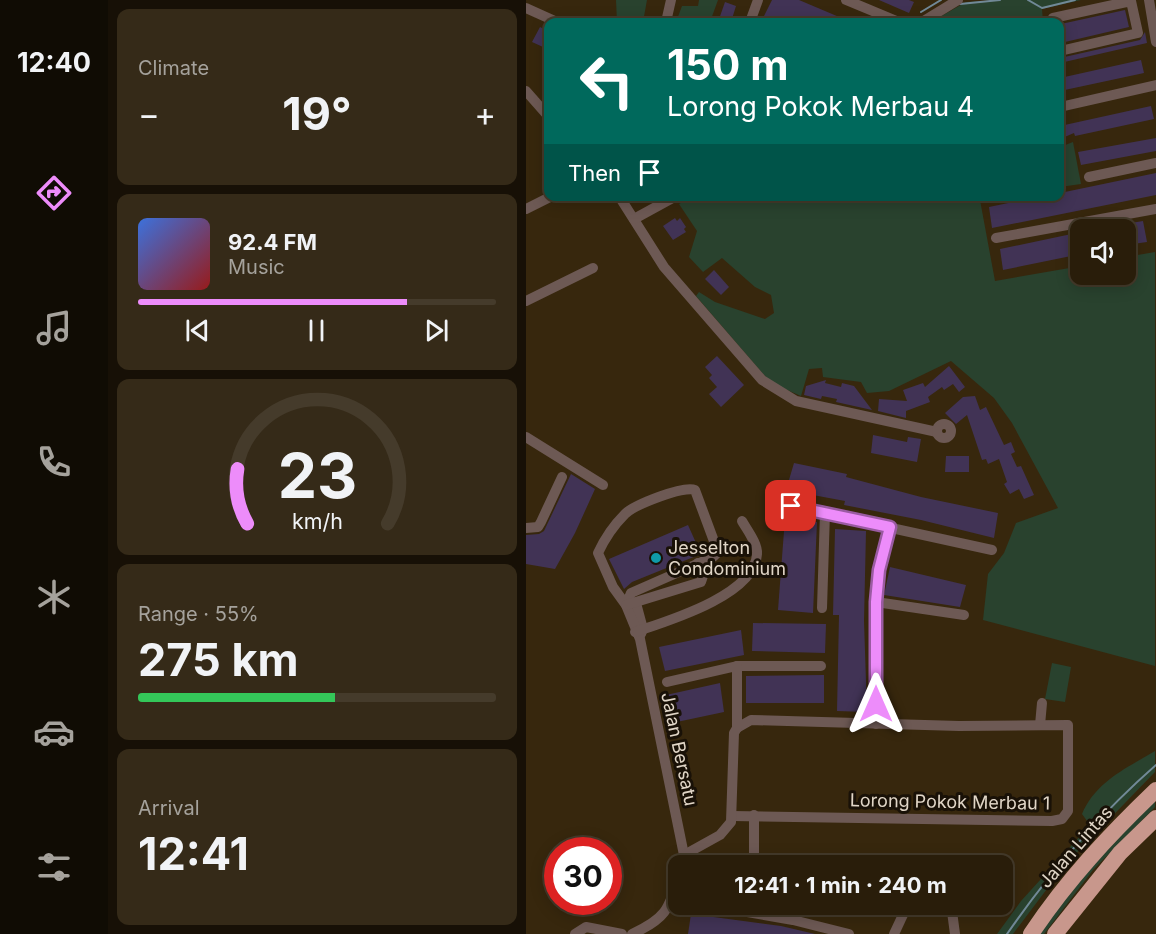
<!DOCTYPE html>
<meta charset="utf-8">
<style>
body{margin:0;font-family:Inter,sans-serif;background:#352a18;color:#f1f3f6;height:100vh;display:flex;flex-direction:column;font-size:22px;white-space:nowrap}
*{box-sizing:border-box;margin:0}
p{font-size:20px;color:#a5a29c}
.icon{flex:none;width:33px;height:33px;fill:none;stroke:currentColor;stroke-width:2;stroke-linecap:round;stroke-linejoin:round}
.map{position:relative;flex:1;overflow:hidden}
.side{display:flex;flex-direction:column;gap:9px;padding:9px;background:#171006;width:418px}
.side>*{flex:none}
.top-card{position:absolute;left:18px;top:18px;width:520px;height:183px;border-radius:12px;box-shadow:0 3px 15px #0003,0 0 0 2px #453b2b;background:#00695c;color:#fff;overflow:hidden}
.controls{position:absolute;left:544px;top:219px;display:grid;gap:12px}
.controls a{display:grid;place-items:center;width:66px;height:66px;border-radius:12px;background:#291d0a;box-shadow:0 3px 15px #0003,0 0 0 2px #453b2b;font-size:30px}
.speed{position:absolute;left:18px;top:837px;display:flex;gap:12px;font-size:30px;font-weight:700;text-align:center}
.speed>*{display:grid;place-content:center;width:78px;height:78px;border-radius:50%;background:#291d0a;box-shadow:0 3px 15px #0003,0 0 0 2px #453b2b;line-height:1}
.speed .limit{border:9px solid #d22;background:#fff;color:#111}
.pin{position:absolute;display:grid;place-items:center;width:51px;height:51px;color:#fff;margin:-26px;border-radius:12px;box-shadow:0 3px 9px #0006}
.me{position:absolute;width:66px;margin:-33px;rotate:0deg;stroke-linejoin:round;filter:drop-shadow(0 0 4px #0008)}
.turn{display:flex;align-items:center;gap:21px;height:126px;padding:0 24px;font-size:27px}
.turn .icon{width:78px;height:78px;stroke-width:2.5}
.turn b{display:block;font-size:42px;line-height:51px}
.then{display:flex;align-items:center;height:57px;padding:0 24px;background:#0003;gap:12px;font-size:22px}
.big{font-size:45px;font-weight:700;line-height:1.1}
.side .tile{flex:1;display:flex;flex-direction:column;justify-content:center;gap:9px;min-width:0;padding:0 21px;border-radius:12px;background:#352a18}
.side .dial{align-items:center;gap:0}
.dial svg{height:156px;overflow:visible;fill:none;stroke:#453b2b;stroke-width:7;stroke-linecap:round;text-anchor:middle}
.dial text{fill:#f1f3f6;stroke:none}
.song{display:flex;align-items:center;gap:18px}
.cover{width:72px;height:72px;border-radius:9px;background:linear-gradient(135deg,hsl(220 70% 55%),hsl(0 70% 35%))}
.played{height:6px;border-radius:3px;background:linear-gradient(90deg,#ed8cfa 75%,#453b2b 75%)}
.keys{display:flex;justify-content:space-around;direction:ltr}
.heat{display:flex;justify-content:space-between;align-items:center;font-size:33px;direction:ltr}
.charge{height:9px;border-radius:4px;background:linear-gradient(90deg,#34c759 55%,#453b2b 0)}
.trip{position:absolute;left:142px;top:855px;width:345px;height:60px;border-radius:12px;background:#291d0a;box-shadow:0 3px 15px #0003,0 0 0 2px #453b2b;font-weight:700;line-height:60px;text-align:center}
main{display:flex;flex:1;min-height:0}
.tab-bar{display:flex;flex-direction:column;width:108px;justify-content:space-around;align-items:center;background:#100c04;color:#a5a29c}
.tab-bar .icon{width:42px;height:42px}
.tab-bar .selected{color:#ed8cfa}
.tab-bar b{font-size:27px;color:#f1f3f6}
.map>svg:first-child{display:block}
.green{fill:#29422e}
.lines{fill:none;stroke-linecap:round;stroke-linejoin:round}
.stream{stroke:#718997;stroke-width:2}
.building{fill:#413355}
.minor{stroke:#6d5954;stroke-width:10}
.highway{stroke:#c8978c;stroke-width:16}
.route-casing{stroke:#9a5ba2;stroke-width:15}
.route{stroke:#ed8cfa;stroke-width:10}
.culture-dot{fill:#0f9aa8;stroke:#191107;stroke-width:2}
.labels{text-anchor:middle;stroke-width:6;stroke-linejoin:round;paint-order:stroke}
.poi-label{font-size:18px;fill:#e1d6c7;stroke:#191107;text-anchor:start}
.street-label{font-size:18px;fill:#e1d6c7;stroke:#191107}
</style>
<main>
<nav class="tab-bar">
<b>12:40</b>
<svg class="icon selected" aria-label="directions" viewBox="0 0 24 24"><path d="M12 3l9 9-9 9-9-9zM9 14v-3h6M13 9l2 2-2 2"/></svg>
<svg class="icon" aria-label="music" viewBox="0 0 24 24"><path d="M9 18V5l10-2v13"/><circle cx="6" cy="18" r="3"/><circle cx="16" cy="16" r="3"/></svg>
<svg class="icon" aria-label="phone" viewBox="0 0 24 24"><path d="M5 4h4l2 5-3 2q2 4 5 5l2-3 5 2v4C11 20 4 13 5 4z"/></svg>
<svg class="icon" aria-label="climate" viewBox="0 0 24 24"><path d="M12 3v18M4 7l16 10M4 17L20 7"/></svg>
<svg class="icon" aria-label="car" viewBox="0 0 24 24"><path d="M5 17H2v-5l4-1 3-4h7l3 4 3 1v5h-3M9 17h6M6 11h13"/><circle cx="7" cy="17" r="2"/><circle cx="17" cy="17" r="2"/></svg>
<svg class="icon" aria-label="filters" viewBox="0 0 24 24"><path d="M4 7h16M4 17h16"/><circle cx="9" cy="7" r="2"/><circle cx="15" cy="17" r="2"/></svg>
</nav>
<section class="side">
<div class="tile"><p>Climate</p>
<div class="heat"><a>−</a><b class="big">19°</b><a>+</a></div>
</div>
<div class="tile">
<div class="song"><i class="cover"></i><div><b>92.4 FM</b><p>Music</p></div></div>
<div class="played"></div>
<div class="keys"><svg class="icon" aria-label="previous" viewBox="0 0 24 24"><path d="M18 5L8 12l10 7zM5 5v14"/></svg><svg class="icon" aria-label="pause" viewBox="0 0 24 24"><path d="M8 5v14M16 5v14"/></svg><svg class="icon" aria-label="next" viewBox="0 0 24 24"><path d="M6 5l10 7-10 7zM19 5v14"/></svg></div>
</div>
<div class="tile dial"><svg viewBox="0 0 100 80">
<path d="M14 69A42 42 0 1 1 86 69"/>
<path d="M14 69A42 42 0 0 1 9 41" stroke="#ed8cfa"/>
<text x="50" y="56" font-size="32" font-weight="700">23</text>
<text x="50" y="72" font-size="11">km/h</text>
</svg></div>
<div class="tile"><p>Range · 55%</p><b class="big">275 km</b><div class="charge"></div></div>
<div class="tile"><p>Arrival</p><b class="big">12:41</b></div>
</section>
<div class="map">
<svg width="630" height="934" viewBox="0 0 630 934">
<rect width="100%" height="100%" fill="#37270d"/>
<g class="green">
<polygon points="90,0 121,0 117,22 91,22"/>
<polygon points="173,0 192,0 184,22 150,22 156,6 172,6"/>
<polygon points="474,0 555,0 516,9 517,22 405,22 440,2"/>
<polygon points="547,142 555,184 534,187 534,147"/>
<polygon points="167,196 259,197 274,203 290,202 293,196 472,197 454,200 469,281 555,266 555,274 600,274 600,257 629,252 629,666 457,620 462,574 478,553 490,523 532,508 486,423 468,398 425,361 363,391 341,393 335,382 297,377 296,368 283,369 275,396 245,383 170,296 173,292 189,302 239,319 248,313 245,295 229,287 196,258 177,272 163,257 171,231 153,204"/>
<polygon points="526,663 545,667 539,702 519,699"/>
<path d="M629,751V772L539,865L487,934H471L495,901L564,825L556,814C570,781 601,768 629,751Z"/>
<polygon points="629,798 629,807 567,870 518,934 509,934 524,912"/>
</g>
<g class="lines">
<g class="stream">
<polyline points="502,0 516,8 549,0"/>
<polyline points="434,4 474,0"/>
<polyline points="395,12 415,0"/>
<path d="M481,934C524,872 573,815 630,765"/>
</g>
</g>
<g class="building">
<polygon points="246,0 273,0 325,22 235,22"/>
<polygon points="353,0 383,0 388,2 383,13"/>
<polygon points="199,2 210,6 205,22 192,22"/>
<polygon points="599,10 603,27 539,42 535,24"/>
<polygon points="14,27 22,31 22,43 20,41 17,47 6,42"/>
<polygon points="619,32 621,43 534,63 534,58 614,40"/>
<polygon points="615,60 618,73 534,91 534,78"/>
<polygon points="625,106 628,119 549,136 548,133 534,139 534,126"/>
<polygon points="630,138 630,151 555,165 552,152"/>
<polygon points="630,173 630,195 466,228 463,207 516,196 534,196 534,193"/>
<polygon points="149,218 151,221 154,218 160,227 158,229 160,232 147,240 137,226"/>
<polygon points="617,221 621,242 600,245 600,230 587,230 587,226"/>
<polygon points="555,232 555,254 477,270 474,249"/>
<polygon points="188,270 203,287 195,295 179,279"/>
<polygon points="191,356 218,385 195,407 183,394 191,387 183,378 186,375 179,367"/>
<polygon points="423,366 439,387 433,392 427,384 418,390 416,387 402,397 404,402 380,411 380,418 352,411 353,399 381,401 377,390 397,383 399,387"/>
<polygon points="300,380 299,383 315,387 316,383 328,386 346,410 310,402 311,399 296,396 295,399 278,395 280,386"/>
<polygon points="449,396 454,410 460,407 478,445 485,442 489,452 485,454 491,467 495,466 508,495 498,499 493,489 484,494 478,484 481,482 473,459 462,464 460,459 456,460 441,415 430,424 419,413 437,397"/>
<polygon points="347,435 381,442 382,437 395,439 391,462 345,453"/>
<polygon points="420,456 443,456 443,472 419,472"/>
<polygon points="268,463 321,474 320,477 395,497 472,513 468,538 395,520 318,505 319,501 260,490"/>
<polygon points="45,474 69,489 49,533 29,569 0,564 0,535 13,534 18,531"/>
<polygon points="259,518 291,522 287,613 252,610"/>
<polygon points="162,525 175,554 106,582 98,589 83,559"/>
<polygon points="309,529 340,531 338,621 341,712 311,711 313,615 307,615"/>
<polygon points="364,567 440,585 434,607 358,595"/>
<polygon points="227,623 300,624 299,653 226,651"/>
<polygon points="215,630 218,655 139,671 133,647"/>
<polygon points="298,675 298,703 220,703 220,676"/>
<polygon points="194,683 198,712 146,723 140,695"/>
<polygon points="165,914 255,926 289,934 162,934"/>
</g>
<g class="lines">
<g class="minor">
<polyline points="320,0 373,22"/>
<polyline points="623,0 630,42"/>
<polyline points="0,8 31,22"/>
<polyline points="140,22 145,0"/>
<polyline points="224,22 232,0"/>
<polyline points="396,22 432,0"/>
<polyline points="527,22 527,18 605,1 612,33 534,51"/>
<polyline points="0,91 22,116"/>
<polyline points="534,107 630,85"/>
<polyline points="563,177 630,163"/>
<polyline points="93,196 138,267 236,380 270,401 411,432"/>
<polyline points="0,209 26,196"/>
<polyline points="108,219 150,196"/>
<polyline points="470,238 630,209"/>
<polyline points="0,301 67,268"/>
<circle cx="418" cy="431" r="7"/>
<polyline points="0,437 77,485"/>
<polyline points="265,506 466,550"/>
<polyline points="0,528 12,527 15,522 36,477"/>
<polyline points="350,602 438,615"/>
<polyline points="110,603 117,629 115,634"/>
<path d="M100,605L105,593L187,557L192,552L169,490C158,485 108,505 99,514C89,524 78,540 72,553L87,587L100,605L114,639L158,855L156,866"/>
<polyline points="100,605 175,582 177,576 172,563"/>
<polyline points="296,608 299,512"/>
<path d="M109,632C142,621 229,595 231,554C232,544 221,530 216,521"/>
<polyline points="141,682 211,666 295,666"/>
<polyline points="350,724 350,602 353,570 364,527"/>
<polyline points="514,725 516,703"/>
<polyline points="206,816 526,821 536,819 542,811 542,725 433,726 225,720 211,728"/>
<polyline points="158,855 194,835 205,822 208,733 211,728 211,666"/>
<polyline points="228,866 228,815"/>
<polyline points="175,904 267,920 323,934"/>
<polyline points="425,904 429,934"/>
<polyline points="49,934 60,927 96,934"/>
<path d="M106,934C139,919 143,910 153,876"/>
<polyline points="368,934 382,904"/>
</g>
<g class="highway">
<path d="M505,934C541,880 583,835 630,790"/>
<polyline points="529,934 594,853 630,818"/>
</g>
</g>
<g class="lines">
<defs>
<polyline id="route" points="265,506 364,527 353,570 350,602 350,704"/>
</defs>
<use href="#route" class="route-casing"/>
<use href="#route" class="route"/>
</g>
<circle class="culture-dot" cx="130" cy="558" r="6"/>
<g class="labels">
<g class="poi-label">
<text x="142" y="554">Jesselton<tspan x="142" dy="21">Condominium</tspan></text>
</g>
<g class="street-label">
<text transform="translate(153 749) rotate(78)" y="6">Jalan Bersatu</text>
<text transform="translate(424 802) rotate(1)" y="6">Lorong Pokok Merbau 1</text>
<text transform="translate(550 847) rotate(-49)" y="6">Jalan Lintas</text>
</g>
</g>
</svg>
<div class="controls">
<a><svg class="icon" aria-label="sound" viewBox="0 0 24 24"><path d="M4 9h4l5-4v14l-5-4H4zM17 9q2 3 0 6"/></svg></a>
</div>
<div class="speed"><div class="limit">30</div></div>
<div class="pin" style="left:265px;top:506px;background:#d93025"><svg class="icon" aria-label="arrive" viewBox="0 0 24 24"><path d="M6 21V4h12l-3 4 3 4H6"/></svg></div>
<svg class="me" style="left:350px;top:704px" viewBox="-20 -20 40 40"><path d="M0-17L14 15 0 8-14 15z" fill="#ed8cfa" stroke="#fff" stroke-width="4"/></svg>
<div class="trip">12:41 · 1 min · 240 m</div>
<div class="top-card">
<div class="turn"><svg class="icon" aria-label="left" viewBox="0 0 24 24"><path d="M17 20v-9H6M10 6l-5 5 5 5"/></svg><div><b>150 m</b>Lorong Pokok Merbau 4</div></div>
<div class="then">Then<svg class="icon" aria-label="arrive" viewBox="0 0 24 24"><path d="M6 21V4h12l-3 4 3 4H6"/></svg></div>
</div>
</div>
</main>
